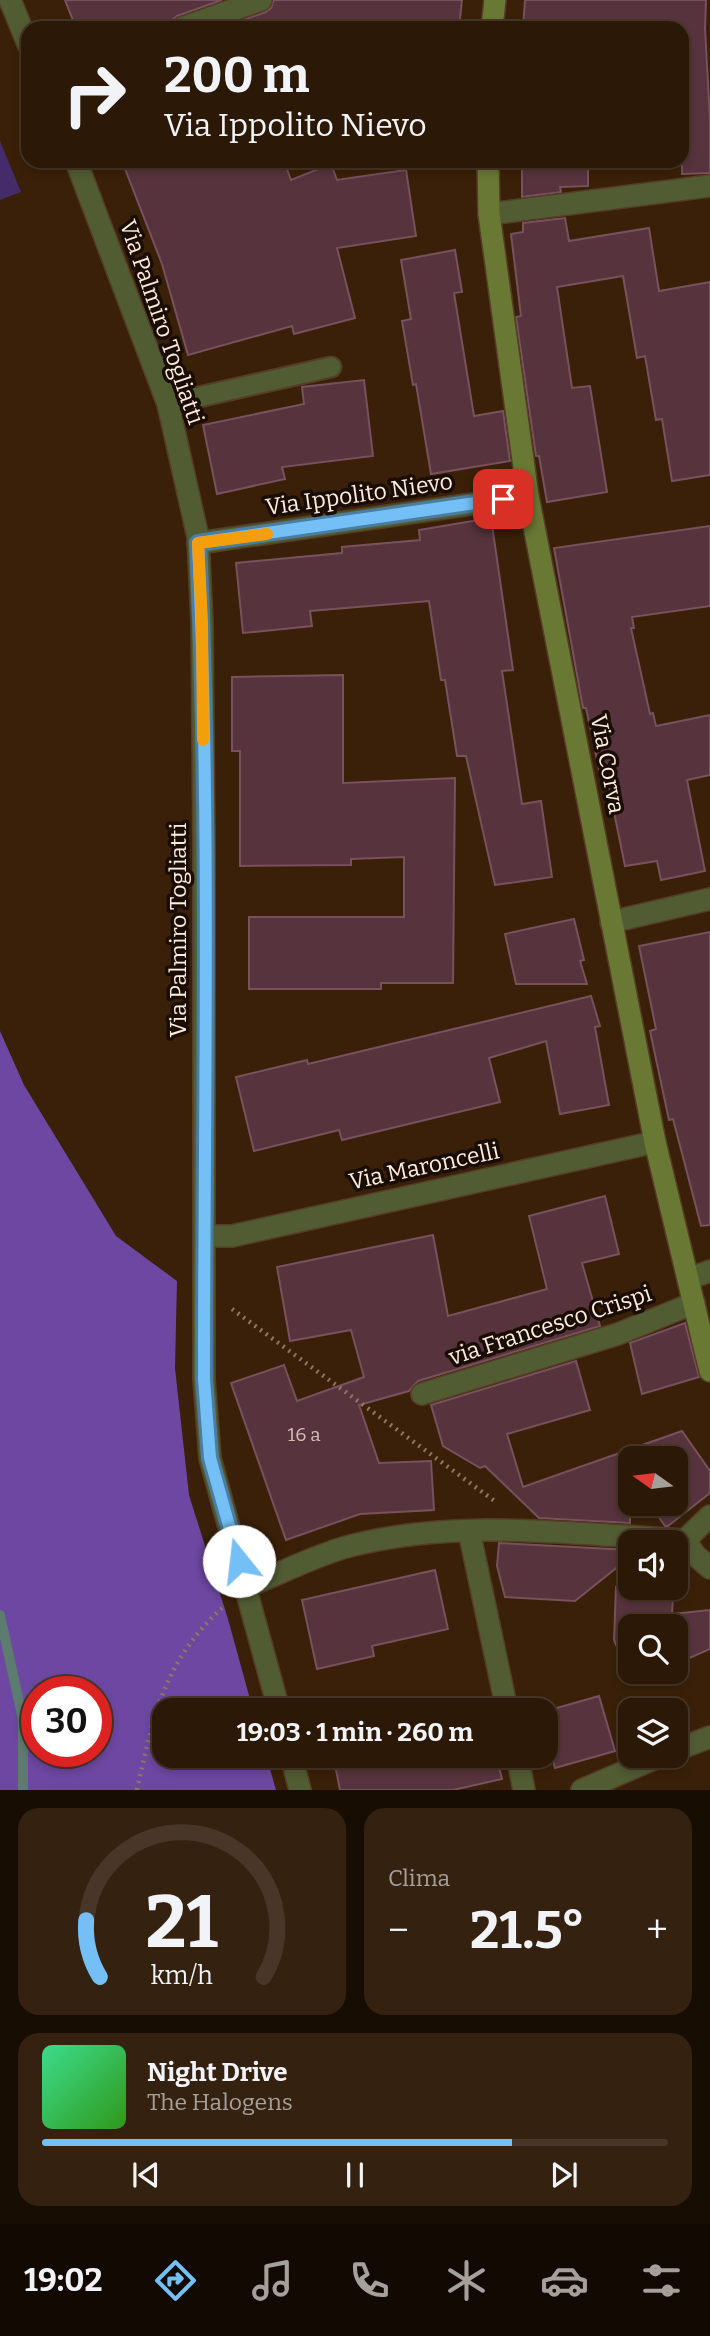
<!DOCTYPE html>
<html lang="it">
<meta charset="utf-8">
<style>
body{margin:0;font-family:Bitter,serif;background:#342110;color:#f1f3f6;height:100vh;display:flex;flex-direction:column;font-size:26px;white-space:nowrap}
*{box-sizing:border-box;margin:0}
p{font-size:23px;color:#a6a09b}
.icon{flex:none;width:38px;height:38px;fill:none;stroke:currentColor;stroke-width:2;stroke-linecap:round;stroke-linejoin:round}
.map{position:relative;height:1790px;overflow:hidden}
.sheet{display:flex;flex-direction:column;gap:18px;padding:18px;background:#180d03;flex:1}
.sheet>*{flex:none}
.hud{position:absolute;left:21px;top:21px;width:668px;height:147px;border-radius:21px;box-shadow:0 4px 10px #0003,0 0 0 2px #483728;background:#2c1806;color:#f1f3f6;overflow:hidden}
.needle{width:46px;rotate:284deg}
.controls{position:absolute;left:618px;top:1446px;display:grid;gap:14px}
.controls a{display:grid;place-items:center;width:70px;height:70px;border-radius:14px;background:#2c1806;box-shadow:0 4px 10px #0003,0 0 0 2px #483728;font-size:35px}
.speed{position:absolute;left:21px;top:1676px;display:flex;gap:14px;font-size:35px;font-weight:700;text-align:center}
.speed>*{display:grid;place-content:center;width:91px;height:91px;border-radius:50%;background:#2c1806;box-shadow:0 4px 10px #0003,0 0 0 2px #483728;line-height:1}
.speed .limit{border:10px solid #d22;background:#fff;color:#111}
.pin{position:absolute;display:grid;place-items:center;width:60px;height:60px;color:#fff;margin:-30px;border-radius:14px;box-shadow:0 4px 10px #0006}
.me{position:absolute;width:77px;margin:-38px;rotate:344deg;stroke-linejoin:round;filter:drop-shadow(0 0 5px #0008)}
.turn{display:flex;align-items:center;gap:24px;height:147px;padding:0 28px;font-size:32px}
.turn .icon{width:91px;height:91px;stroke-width:2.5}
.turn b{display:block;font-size:49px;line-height:60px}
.big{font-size:52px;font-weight:700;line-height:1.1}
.sheet .tile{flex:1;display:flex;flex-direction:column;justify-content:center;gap:10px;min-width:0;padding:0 24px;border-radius:21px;background:#342110}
.sheet .dial{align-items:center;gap:0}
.dial svg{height:182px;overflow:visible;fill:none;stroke:#483728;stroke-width:7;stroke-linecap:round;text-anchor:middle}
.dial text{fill:#f1f3f6;stroke:none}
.song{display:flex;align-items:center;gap:21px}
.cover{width:84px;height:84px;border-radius:10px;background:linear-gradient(135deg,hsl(150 70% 55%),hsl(110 70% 35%))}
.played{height:7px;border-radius:4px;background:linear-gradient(90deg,#74c0f6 75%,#483728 75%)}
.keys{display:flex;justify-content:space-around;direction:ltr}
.heat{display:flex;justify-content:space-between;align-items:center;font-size:38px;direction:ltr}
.sheet .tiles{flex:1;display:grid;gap:18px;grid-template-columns:1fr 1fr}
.tile:last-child{grid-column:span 2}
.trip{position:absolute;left:152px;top:1698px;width:406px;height:70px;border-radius:21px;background:#2c1806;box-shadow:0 4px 10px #0003,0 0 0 2px #483728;font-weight:700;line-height:70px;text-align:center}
.tab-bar{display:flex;height:112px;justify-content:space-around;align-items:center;background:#120a02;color:#a6a09b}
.tab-bar .icon{width:49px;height:49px}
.tab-bar .active{color:#74c0f6}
.tab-bar b{font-size:32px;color:#f1f3f6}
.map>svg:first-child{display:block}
.green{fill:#462b6a}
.forest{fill:#6d47a1;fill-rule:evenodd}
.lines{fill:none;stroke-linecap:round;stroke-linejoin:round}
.stream{stroke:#5c7b71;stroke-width:10}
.building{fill:#57333e;stroke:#78515c;stroke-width:2}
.lane-casing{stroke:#553d26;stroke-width:23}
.street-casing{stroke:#553d26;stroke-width:24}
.secondary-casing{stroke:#553d26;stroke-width:24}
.path{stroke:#8d7763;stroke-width:4.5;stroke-dasharray:2 5;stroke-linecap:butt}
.lane{stroke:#515c33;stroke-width:19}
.street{stroke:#515c33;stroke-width:21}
.secondary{stroke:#697934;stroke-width:21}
.route-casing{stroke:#4b7da0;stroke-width:18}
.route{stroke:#74c0f6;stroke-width:12}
.slow{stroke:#f59e0b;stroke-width:12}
.labels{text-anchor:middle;stroke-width:7;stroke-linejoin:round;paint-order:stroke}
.number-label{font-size:19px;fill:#d4beb7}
.street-label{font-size:23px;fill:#feecdf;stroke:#190d05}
</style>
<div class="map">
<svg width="710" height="1790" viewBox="0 0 710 1790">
<rect width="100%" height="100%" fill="#3a2008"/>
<polygon class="green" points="0,141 21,192 0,200"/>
<path class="forest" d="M0,1031L24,1085L116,1236L177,1281L175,1368L189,1495L228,1619L253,1710H164V1755H266L276,1790H0ZM37,1692H96V1752H37Z"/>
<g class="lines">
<polyline class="stream" points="0,1615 23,1720 23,1790"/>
</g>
<g class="building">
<polygon points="65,0 222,0 177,16 172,20 169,28 76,28"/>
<polygon points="274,0 462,0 459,28 394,24 396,28 221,28 266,12 271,8"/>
<polygon points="525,0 706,0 705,28 710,121 710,173 682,174 682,28 523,28"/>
<polygon points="122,161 284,161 291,180 331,164 337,180 406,170 416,236 337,248 355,318 294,334 292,326 188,355 162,264"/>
<polygon points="522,161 588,161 588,186 560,187 561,192 522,197"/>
<polygon points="565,218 569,241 649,228 659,291 710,282 710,475 672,481 662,419 656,420 645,356 637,358 623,276 557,287 572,388 590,386 607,492 547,502 539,456 536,456 516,317 521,316 511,234 523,232 523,223"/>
<polygon points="455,250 462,292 454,293 474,416 503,411 510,461 431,474 416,384 413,385 402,321 411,319 401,260"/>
<polygon points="364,380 373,456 282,467 285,479 217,494 203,425 304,404 302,387"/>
<polygon points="491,518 513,670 502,671 522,804 541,801 552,877 495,885 466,756 457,756 445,680 441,680 429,601 310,611 312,626 243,633 236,563 342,553 342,547 420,540 419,530"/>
<polygon points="710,526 710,606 632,617 634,628 631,628 650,714 653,713 656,726 710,715 710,775 687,780 705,871 661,880 657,861 625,866 605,768 599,769 586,708 583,708 554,548"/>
<polygon points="343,675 343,783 455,778 453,983 381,983 381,989 249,989 249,917 404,917 404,857 351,859 351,865 240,866 240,751 232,751 232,677"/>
<polygon points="574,919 584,960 580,961 587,984 516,984 505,934"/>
<polygon points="710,932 710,1225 701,1226 673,1119 669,1120 650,1031 656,1029 639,946"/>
<polygon points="591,996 600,1026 595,1027 609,1105 560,1114 546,1041 489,1058 500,1102 342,1140 339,1130 254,1151 236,1077 307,1060 308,1064"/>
<polygon points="605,1196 619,1254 582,1263 600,1326 418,1381 409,1391 359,1405 379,1463 431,1461 434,1510 360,1514 286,1540 231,1383 284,1365 297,1401 364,1377 351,1330 290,1341 277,1267 433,1235 448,1316 547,1289 529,1216"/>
<polygon points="685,1323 699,1377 642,1394 630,1343"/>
<polygon points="576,1361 590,1410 507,1434 523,1487 682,1431 710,1471 710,1493 668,1526 665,1526 649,1503 676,1503 676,1458 630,1458 630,1523 539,1518 485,1466 480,1468 443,1446 431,1405"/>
<polygon points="499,1543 630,1550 630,1557 575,1601 505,1597 497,1566"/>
<polygon points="435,1570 448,1629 372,1646 374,1656 317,1669 302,1600"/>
<polygon points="616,1587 662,1587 661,1597 673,1597 672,1614 710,1610 710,1649 676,1664 676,1626 630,1626 630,1671 658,1671 632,1682 614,1640"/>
<polygon points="599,1696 615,1751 555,1768 546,1736 546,1711"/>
<polygon points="333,1755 496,1755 502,1779 453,1790 340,1790"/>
</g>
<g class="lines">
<defs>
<polyline id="lane" points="168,404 331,367"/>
<g id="street">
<polyline points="10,0 28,44"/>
<polyline points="182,28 261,0"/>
<polyline points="76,161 168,404 198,537 202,623 204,844 204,1379 210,1458 279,1710"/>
<polyline points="489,214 710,186"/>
<polyline points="198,543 528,496"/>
<polyline points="611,922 710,899"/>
<polyline points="205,1236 232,1236 655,1142"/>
<polyline points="688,1279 710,1271"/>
<polyline points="422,1394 618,1334 694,1303"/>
<polyline points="469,1531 507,1710"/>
<polyline points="685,1540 695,1555 710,1568"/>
<polyline points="685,1540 710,1516"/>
<path d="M246,1587C280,1574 315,1555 350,1546C460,1518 574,1534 685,1540"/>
<polyline points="676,1750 710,1737"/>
<polyline points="291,1755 300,1790"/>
<polyline points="517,1755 524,1790"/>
<polyline points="582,1790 663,1755"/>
</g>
<g id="secondary">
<polyline points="492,28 495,0"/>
<polyline points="488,161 489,214 528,496 655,1142 710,1371"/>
</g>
</defs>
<use href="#lane" class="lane-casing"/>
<use href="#street" class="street-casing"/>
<use href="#secondary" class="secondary-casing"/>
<g class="path">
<polyline points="232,1309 496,1502"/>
<path d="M137,1790C153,1717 164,1661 222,1608"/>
</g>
<use href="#lane" class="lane"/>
<use href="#street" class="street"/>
<use href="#secondary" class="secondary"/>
</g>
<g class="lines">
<defs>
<path id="route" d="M239,1561L210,1458L204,1379C204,1100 211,821 198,543L503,499"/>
</defs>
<use href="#route" class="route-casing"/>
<use href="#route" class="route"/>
<polyline class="slow" points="203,740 202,623 198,543 267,534"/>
</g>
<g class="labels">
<g class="number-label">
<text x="304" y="1441">16 a</text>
</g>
<g class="street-label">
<text transform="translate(162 322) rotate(71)" y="8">Via Palmiro Togliatti</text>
<text transform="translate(359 494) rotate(-8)" y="8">Via Ippolito Nievo</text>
<text transform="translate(608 764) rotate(79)" y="8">Via Corva</text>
<text transform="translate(178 930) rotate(-90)" y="8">Via Palmiro Togliatti</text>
<text transform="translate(424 1166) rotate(-12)" y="8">Via Maroncelli</text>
<text transform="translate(550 1325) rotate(-18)" y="8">via Francesco Crispi</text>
</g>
</g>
</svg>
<div class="controls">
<a><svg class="needle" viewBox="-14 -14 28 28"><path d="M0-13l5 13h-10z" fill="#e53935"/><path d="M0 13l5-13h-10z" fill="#a6a09b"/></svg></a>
<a><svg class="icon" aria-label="sound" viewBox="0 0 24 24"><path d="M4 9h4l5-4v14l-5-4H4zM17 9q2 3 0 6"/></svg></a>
<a><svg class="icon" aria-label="search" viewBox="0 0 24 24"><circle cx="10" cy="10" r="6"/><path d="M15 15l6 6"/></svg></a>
<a><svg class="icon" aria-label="layers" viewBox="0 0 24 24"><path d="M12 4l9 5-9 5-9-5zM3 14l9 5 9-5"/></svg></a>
</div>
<div class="speed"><div class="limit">30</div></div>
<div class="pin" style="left:503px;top:499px;background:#d93025"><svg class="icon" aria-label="arrive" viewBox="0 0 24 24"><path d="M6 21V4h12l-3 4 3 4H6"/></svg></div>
<svg class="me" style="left:239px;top:1561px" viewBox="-20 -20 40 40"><circle r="19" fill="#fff"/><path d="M0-13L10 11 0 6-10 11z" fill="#74c0f6"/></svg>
<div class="trip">19:03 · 1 min · 260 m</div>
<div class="hud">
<div class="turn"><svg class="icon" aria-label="right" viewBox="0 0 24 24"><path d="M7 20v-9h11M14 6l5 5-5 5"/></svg><div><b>200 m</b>Via Ippolito Nievo</div></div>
</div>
</div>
<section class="sheet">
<div class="tiles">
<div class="tile dial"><svg viewBox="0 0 100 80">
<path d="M14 69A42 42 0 1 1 86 69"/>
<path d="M14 69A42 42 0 0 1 8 44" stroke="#74c0f6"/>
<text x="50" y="56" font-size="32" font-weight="700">21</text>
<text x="50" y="72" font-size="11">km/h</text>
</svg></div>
<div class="tile"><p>Clima</p>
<div class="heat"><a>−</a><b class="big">21.5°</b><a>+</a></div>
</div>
<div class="tile">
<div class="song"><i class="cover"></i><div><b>Night Drive</b><p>The Halogens</p></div></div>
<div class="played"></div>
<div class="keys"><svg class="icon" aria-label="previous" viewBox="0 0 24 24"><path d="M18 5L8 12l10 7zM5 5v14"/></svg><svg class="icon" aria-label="pause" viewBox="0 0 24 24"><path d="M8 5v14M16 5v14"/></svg><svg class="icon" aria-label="next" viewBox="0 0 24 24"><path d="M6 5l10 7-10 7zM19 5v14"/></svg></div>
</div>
</div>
</section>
<nav class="tab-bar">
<b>19:02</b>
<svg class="icon active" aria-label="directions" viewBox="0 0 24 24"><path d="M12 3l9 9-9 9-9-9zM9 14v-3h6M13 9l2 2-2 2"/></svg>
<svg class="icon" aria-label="music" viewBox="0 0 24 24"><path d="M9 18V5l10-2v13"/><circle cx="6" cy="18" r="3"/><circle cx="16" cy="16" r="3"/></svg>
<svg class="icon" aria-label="phone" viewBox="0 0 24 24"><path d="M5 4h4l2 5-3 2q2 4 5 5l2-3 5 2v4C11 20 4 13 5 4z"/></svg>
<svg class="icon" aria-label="climate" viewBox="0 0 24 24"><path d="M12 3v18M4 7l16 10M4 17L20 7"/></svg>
<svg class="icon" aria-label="car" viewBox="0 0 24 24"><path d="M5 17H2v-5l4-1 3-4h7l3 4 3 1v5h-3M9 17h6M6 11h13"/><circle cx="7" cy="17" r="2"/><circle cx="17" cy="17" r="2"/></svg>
<svg class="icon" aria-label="filters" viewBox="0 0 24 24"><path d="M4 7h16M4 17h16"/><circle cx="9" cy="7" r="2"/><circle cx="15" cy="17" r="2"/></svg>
</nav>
